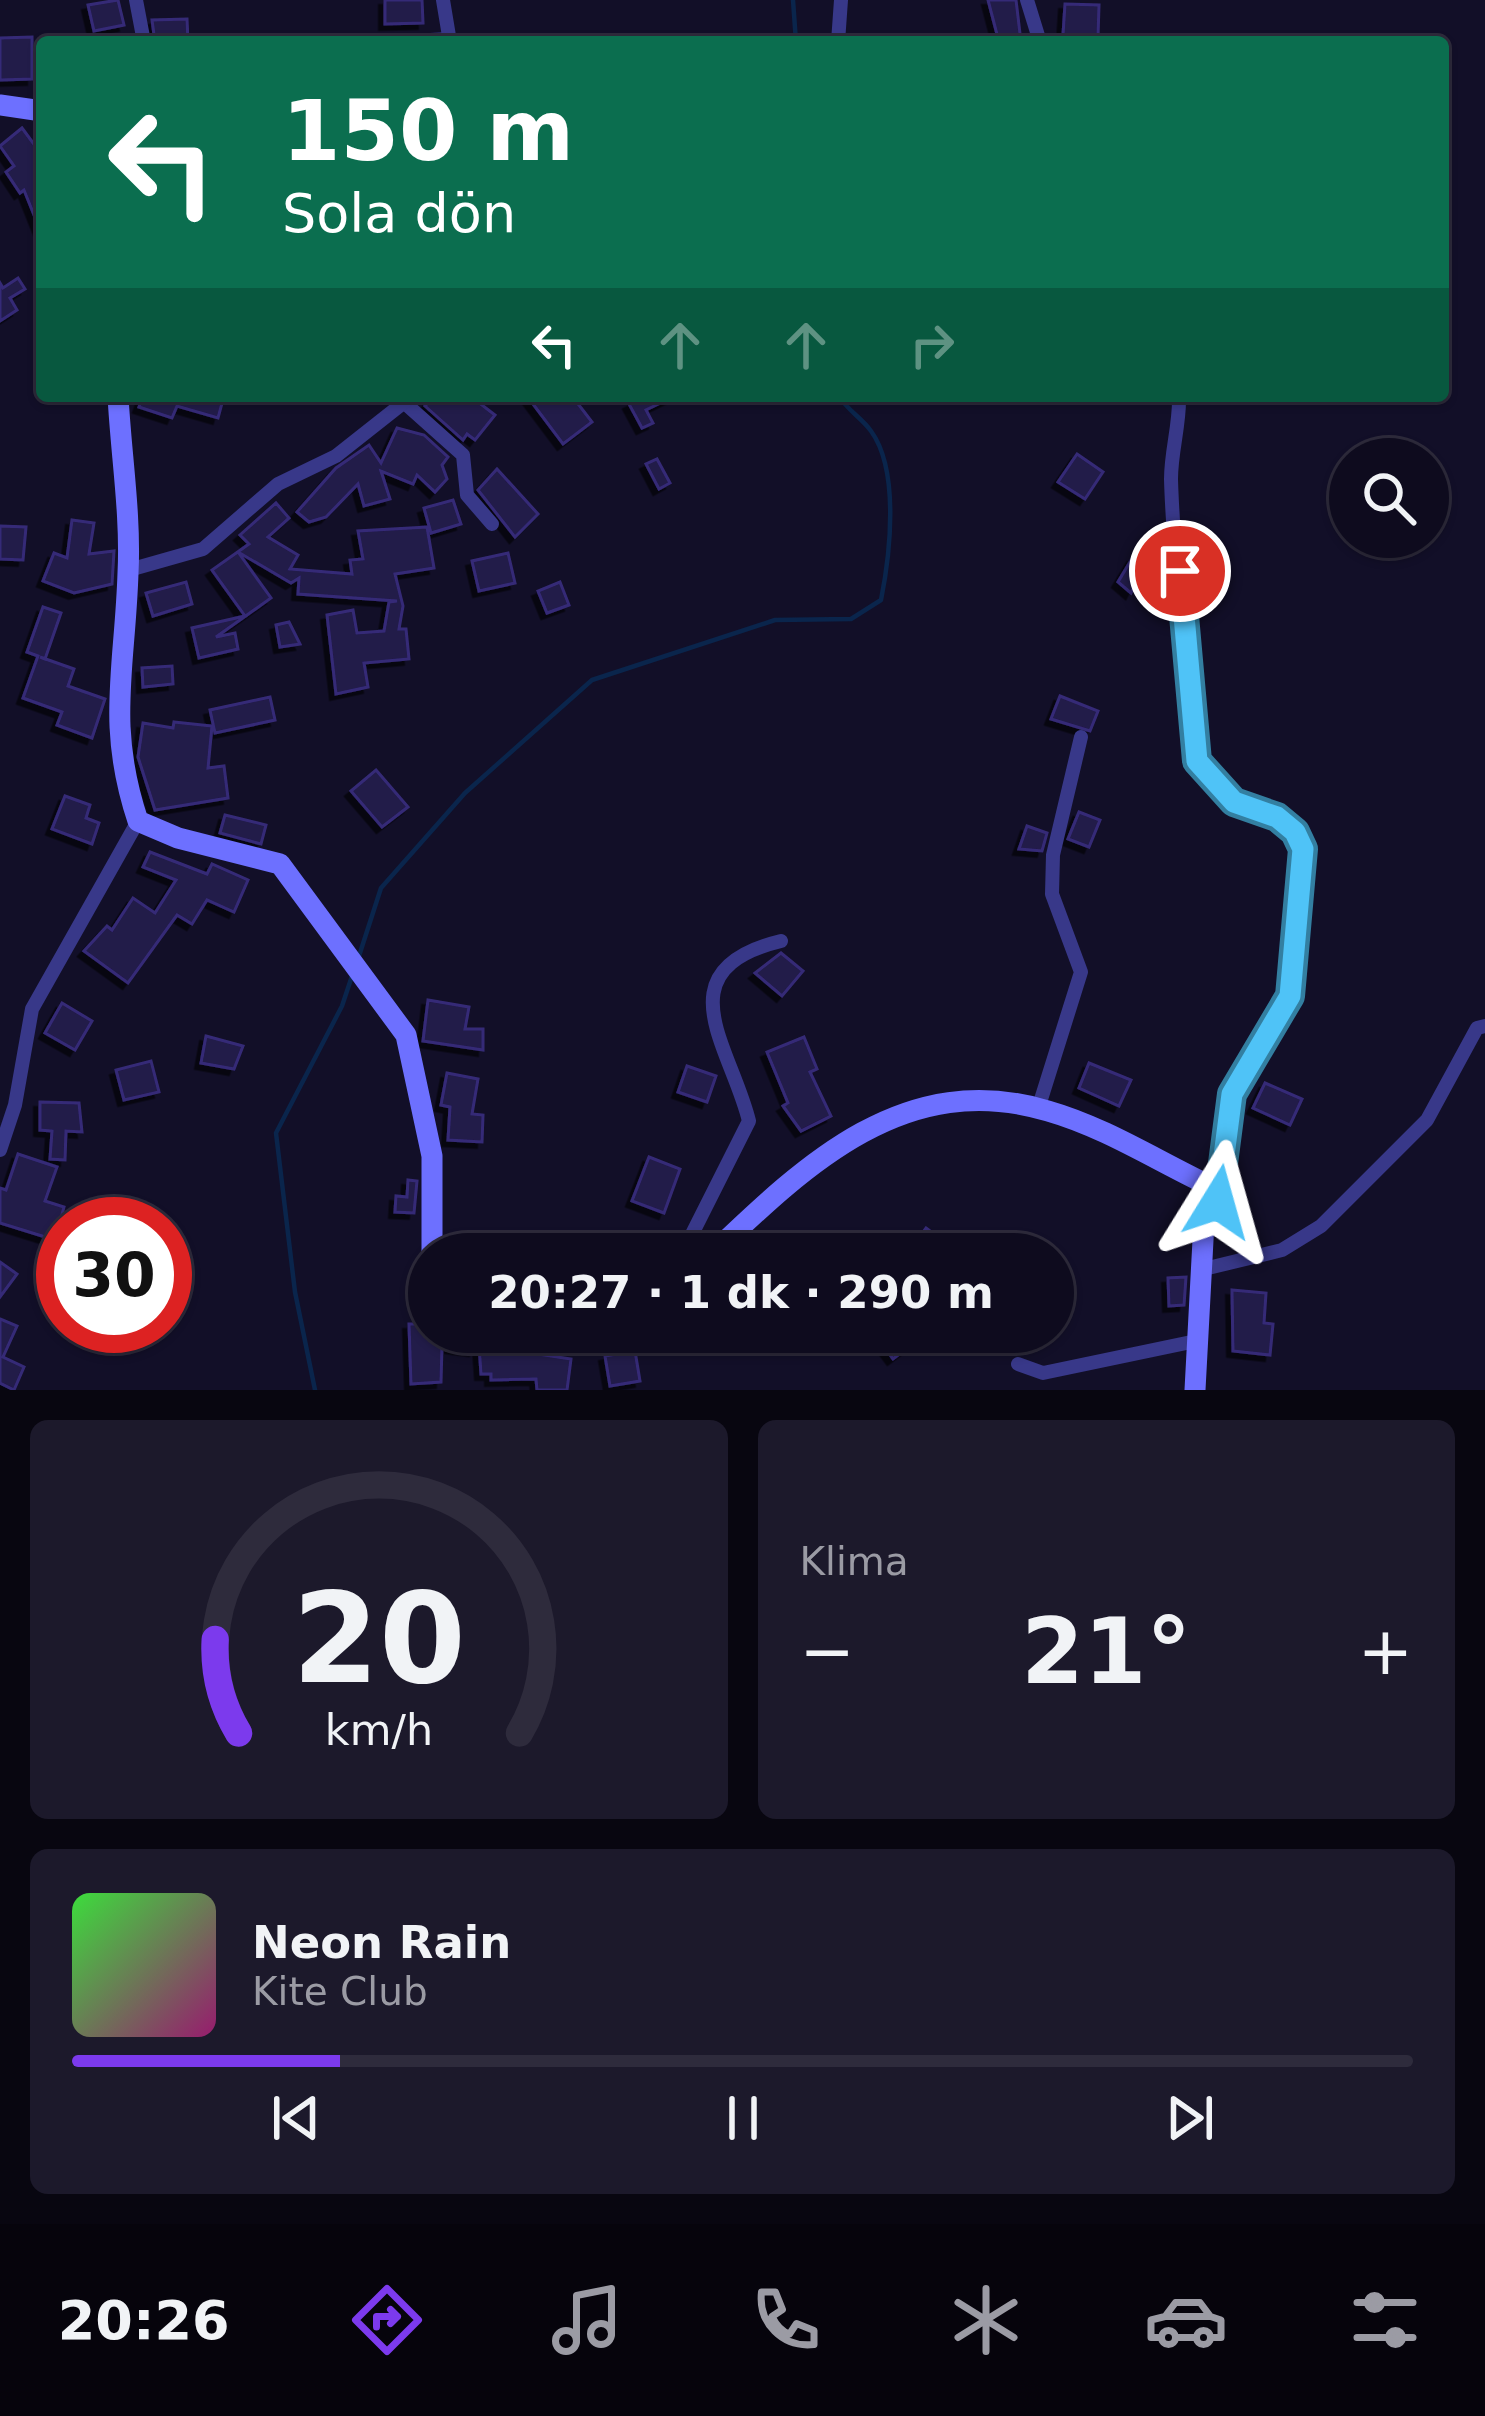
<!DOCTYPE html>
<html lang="tr">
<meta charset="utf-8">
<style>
body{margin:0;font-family:"DejaVu Sans",sans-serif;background:#1c192b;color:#f1f3f6;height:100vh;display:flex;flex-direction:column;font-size:45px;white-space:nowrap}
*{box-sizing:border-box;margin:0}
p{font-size:39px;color:#9b9ba4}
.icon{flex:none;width:66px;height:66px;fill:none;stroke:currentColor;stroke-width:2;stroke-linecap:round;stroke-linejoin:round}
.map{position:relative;height:1390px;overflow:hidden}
.drawer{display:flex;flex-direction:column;gap:30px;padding:30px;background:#080610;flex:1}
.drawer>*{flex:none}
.banner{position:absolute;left:36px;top:36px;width:1413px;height:366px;border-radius:12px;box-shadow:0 3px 9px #0004,0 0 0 3px #2e2b3c;background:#0b6e4f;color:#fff;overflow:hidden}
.tools{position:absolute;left:1329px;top:438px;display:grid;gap:24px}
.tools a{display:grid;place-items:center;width:120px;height:120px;border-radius:50%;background:#0e0b1e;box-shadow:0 3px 9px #0004,0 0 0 3px #2e2b3c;font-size:60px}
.speed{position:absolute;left:36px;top:1197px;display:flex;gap:24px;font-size:60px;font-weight:700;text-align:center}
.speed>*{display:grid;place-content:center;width:156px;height:156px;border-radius:50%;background:#0e0b1e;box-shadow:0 3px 9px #0004,0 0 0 3px #2e2b3c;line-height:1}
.speed .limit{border:18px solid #d22;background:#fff;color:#111}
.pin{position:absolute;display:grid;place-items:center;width:102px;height:102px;color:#fff;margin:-51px;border:6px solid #fff;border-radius:50%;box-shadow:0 3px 12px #0007}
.me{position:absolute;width:132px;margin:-66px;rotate:8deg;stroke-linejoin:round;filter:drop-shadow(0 0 9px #0008)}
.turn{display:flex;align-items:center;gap:42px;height:252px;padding:0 48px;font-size:54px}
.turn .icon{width:156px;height:156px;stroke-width:2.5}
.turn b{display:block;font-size:84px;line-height:102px}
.lanes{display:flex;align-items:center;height:114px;padding:0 48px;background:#0003;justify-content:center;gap:60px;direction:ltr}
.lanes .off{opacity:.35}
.big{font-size:90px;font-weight:700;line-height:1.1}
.drawer .card{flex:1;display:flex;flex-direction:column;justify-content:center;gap:18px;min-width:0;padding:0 42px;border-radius:18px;background:#1c192b}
.drawer .dial{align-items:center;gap:0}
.dial svg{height:312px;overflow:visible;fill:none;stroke:#2e2b3c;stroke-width:7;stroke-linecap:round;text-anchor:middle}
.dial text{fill:#f1f3f6;stroke:none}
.song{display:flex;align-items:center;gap:36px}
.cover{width:144px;height:144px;border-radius:18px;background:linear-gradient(135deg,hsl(120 70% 55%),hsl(320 70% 35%))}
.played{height:12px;border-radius:6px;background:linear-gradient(90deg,#7c3aed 20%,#2e2b3c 20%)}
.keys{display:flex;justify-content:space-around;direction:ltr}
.heat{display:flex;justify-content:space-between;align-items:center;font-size:66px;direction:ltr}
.drawer .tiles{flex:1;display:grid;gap:30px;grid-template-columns:1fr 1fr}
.card:last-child{grid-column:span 2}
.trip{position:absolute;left:408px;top:1233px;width:666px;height:120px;border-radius:60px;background:#0e0b1e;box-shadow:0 3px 9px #0004,0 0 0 3px #2e2b3c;font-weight:700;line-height:120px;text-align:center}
.tab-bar{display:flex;height:192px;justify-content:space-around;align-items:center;background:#06040c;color:#9b9ba4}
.tab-bar .icon{width:84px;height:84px}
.tab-bar .current{color:#7c3aed}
.tab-bar b{font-size:54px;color:#f1f3f6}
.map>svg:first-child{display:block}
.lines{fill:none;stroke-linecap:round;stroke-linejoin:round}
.stream{stroke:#0a254c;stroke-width:4.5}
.building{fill:#211a4a;stroke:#362b77;stroke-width:3;filter:url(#shadow)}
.street{stroke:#383889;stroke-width:14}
.secondary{stroke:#6d70ff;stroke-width:21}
.route-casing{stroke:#337fa1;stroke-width:30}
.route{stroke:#4fc3f7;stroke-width:21}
</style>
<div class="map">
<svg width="1485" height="1390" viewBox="0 0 1485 1390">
<defs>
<filter id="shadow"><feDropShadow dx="-5.5" dy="5.5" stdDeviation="0" flood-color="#0009"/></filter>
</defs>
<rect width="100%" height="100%" fill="#120f28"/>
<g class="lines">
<g class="stream">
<polyline points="793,0 796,42"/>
<path d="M359,956L381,888L465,793L592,680L775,620L851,619L881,600C890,555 900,471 871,431C862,418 847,410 839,396"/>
<polyline points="315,1390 295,1292 276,1133 342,1006 353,973"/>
</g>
</g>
<g class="building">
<polygon points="118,0 124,25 94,31 88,5"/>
<polygon points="385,0 422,0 423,23 385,24"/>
<polygon points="988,0 1016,0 1021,42 999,42"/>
<polygon points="1065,4 1099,5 1098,37 1063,35"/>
<polygon points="187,19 188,42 155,42 152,20"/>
<polygon points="32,37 32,79 0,80 0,38"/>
<polygon points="22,128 42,155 42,235 24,190 20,193 6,172 14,166 0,146"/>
<polygon points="18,278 25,289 10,298 17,310 0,321 0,283 3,288"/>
<polygon points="143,396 224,396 218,418 177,406 172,418 139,407"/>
<polygon points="434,396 482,396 478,402 495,415 475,440 467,434 463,440 425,406"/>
<polygon points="527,396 572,396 592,422 563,444"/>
<polygon points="645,396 675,396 646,410 653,423 642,428 629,404"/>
<polygon points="397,428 424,435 448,457 442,465 447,479 435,492 417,475 413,484 381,471 390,499 364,506 358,484 326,517 309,522 297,512 336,468 369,445 381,463"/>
<polygon points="1077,454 1103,472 1085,499 1058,482"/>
<polygon points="657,459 670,483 659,489 646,464"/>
<polygon points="497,469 538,514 515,537 478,490"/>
<polygon points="453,500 461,524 431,533 424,508"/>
<polygon points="276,503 289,518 268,537 298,555 290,569 352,574 350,560 363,559 358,531 427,527 434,568 395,574 403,606 399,629 406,629 409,659 364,663 368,687 336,694 327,615 353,610 357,633 384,631 389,602 397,601 298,594 299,578 291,583 238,552 271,598 216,637 235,633 238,649 199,658 192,628 245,616 212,570 249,544 240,535"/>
<polygon points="72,520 94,523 89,554 114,551 112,584 74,593 43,581 54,553 67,558"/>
<polygon points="0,526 26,527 23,560 0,559"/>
<polygon points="508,553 515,583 479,591 472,561"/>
<polygon points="1133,557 1146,563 1131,593 1118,582"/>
<polygon points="186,582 192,604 153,616 146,593"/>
<polygon points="560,582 569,605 547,613 538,591"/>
<polygon points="43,607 61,613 45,659 40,657 74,669 68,686 105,699 92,738 57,725 62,712 23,698 38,656 27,652"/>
<polygon points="289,622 300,644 280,647 276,625"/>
<polygon points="172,666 173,684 143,687 142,668"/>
<polygon points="1060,696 1098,711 1090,731 1051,719"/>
<polygon points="270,697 275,720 215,733 210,710"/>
<polygon points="174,722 212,726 208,768 224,766 228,798 155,810 138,757 143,723 173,728"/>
<polygon points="376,770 408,807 382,827 351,791"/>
<polygon points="65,796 90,805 86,818 99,823 92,844 52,829"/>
<polygon points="1079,812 1100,820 1089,847 1068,839"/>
<polygon points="225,815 266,825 261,844 220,833"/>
<polygon points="1027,826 1047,833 1042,851 1019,849"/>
<polygon points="150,852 207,874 212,864 248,880 234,912 207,900 192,924 177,915 128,983 84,951 107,926 112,930 133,898 155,913 176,880 143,867"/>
<polygon points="781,953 803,971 782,996 755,973"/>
<polygon points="428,1000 469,1007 465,1029 483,1029 483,1050 423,1041"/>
<polygon points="62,1003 92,1021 75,1050 45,1033"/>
<polygon points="206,1036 243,1046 234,1069 201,1063"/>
<polygon points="804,1037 817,1069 810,1072 831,1116 801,1131 783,1106 788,1103 767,1052"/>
<polygon points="151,1061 159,1092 124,1100 116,1070"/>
<polygon points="1089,1063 1131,1080 1119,1106 1079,1088"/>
<polygon points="687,1066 716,1076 707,1102 678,1092"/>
<polygon points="447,1073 478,1079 472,1114 483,1115 482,1142 448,1140 450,1107 441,1105"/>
<polygon points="1265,1083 1302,1099 1290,1125 1253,1108"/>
<polygon points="40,1102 79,1103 82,1132 66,1131 65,1160 50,1159 52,1131 40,1130"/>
<polygon points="18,1154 57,1167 45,1201 64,1207 55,1240 0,1223 0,1188 6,1190"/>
<polygon points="649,1157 680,1169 664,1213 632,1201"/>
<polygon points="408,1180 417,1181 414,1213 395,1212 396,1196 407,1197"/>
<polygon points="926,1228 945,1242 935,1254 914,1244"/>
<polygon points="0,1262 17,1274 0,1297"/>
<polygon points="1186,1277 1184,1305 1169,1306 1168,1278"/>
<polygon points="1232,1290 1266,1293 1264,1323 1273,1324 1270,1355 1233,1351"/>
<polygon points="0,1319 17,1326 3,1357 24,1367 14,1390 0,1383"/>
<polygon points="409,1324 429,1324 429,1332 476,1335 474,1350 442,1346 441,1382 411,1384"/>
<polygon points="83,1326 122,1326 117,1340"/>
<polygon points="873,1332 929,1332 893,1359"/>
<polygon points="524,1344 524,1352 571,1359 567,1390 537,1390 536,1379 491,1380 491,1374 481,1374 479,1345"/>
<polygon points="635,1351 640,1381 610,1386 605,1356"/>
</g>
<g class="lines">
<g class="street">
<polyline points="136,0 144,42"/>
<polyline points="443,0 450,42"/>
<polyline points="1027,0 1040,42"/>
<polyline points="393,42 449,39"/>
<polyline points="838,42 841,0"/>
<path d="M1179,396C1180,424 1171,451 1171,479C1172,517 1188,743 1200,765C1224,810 1282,804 1303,849L1290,996L1231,1094L1218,1202L1209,1220"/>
<polyline points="407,405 463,455 467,495 492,524"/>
<polyline points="129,570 203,549 278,484 336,456 412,396"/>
<polyline points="1038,1109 1081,972 1052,894 1053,855 1081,737"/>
<polyline points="0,1150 15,1105 32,1009 138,821"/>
<path d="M682,1254L749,1121C731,1047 662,970 781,941"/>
<polyline points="1204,1269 1282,1250 1321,1226 1427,1120 1477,1028 1485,1026"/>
<polyline points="1018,1364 1043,1373 1196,1341"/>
</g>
<g class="secondary">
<polyline points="0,105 42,111"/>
<path d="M118,396C121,454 131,515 128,573C125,669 106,725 138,821L178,838L280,864L406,1035L432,1156V1254"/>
<path d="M712,1254C806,1164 906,1068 1048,1111C1104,1127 1154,1159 1206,1184L1195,1390"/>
</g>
</g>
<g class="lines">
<defs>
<polyline id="route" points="1180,571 1197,761 1234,802 1277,817 1295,832 1303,849 1290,996 1232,1094 1218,1202"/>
</defs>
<use href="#route" class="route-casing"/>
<use href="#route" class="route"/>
</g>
</svg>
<div class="tools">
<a><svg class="icon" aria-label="search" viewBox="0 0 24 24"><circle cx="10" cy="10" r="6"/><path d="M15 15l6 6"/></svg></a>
</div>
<div class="speed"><div class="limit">30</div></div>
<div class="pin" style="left:1180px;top:571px;background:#d93025"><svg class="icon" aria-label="arrive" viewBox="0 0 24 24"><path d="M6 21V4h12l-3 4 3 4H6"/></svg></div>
<svg class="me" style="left:1218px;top:1202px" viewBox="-20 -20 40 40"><path d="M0-17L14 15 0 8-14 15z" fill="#4fc3f7" stroke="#fff" stroke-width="4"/></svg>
<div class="trip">20:27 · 1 dk · 290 m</div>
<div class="banner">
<div class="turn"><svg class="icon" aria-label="left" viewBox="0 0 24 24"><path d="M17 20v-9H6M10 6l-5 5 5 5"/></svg><div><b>150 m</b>Sola dön</div></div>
<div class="lanes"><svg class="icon" aria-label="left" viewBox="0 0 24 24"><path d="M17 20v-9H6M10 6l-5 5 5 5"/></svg><svg class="icon off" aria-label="ahead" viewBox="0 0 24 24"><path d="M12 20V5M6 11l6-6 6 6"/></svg><svg class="icon off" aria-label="ahead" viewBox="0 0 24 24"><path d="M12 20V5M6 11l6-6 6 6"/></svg><svg class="icon off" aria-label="right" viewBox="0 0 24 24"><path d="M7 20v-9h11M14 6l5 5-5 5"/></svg></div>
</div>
</div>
<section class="drawer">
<div class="tiles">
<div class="card dial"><svg viewBox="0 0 100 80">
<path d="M14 69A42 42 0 1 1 86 69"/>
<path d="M14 69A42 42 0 0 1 8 45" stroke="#7c3aed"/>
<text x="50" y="56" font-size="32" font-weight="700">20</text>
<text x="50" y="72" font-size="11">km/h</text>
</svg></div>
<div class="card"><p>Klima</p>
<div class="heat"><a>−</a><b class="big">21°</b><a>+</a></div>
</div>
<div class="card">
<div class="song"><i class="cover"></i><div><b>Neon Rain</b><p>Kite Club</p></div></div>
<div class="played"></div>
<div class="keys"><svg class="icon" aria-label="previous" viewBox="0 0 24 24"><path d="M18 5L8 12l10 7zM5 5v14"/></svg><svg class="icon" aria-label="pause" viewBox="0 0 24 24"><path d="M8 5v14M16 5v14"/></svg><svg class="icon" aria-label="next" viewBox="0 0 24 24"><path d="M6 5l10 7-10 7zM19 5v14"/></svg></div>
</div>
</div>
</section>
<nav class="tab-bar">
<b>20:26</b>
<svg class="icon current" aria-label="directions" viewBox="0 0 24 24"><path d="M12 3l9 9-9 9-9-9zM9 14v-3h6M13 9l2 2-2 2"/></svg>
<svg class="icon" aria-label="music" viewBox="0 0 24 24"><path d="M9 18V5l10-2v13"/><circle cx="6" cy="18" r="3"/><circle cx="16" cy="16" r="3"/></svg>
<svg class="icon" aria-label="phone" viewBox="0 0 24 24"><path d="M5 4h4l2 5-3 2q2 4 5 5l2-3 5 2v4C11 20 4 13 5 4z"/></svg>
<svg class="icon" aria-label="climate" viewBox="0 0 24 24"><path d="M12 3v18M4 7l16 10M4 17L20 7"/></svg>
<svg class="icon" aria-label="car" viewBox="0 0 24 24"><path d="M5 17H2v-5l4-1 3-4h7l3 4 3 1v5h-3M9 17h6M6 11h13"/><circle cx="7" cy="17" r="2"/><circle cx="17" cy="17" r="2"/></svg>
<svg class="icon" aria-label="filters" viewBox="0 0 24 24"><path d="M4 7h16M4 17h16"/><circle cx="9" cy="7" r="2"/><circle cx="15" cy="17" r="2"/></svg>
</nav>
